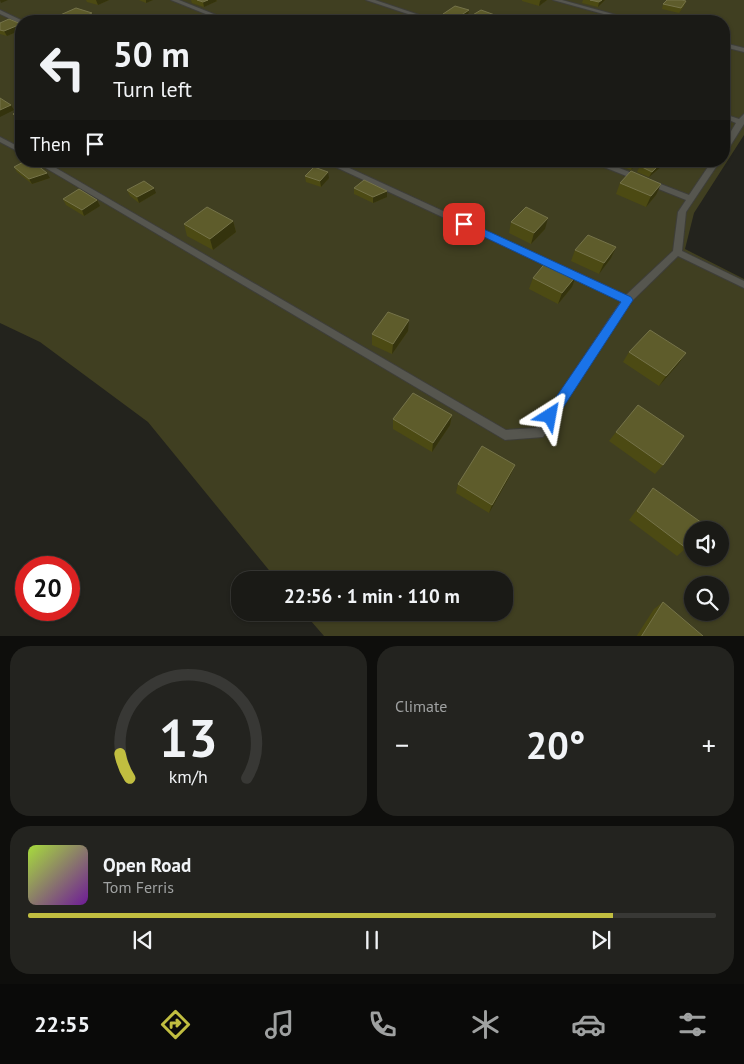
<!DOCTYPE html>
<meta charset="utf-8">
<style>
body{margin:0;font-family:"PT Sans",sans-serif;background:#23231f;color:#f1f3f6;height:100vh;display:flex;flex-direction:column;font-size:19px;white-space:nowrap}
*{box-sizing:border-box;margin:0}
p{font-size:16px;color:#9fa1a1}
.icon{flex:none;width:28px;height:28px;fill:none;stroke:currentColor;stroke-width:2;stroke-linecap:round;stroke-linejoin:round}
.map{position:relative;height:636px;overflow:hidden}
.side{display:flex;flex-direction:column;gap:10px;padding:10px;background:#0e0e0c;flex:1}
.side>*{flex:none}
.hud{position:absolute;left:15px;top:15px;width:715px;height:152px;border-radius:20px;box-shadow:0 1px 4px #0004,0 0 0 1px #383835;background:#1a1a16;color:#f1f3f6;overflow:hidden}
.controls{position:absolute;left:684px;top:521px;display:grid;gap:10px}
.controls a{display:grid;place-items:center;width:45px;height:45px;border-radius:50%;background:#1a1a16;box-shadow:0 1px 4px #0004,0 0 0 1px #383835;font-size:25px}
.speed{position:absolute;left:15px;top:556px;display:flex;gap:10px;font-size:25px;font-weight:700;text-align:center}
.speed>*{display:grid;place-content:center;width:65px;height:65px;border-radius:50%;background:#1a1a16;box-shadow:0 1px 4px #0004,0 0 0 1px #383835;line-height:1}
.speed .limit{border:8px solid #d22;background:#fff;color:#111}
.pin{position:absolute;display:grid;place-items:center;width:42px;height:42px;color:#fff;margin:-21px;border-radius:10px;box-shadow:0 2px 8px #0006}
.me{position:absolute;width:55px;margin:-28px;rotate:34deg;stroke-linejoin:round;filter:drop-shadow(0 0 4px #0008)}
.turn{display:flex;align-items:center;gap:18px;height:105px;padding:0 15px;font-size:22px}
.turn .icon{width:65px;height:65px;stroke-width:2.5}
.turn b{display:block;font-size:35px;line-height:42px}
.then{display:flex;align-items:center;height:48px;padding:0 15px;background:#0003;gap:10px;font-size:19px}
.big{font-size:38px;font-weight:700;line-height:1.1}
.side .card{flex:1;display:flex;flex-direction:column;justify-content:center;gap:8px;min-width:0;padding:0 18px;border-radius:20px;background:#23231f}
.side .dial{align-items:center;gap:0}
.dial svg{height:130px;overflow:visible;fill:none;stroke:#383835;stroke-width:7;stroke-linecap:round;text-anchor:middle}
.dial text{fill:#f1f3f6;stroke:none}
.song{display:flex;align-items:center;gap:15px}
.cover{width:60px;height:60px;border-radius:8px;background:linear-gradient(135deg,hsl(80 70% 55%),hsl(280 70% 35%))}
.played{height:5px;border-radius:2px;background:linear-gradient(90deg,#c1be40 85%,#383835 85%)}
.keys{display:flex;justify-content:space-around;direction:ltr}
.heat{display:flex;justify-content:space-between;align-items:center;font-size:28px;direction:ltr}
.side .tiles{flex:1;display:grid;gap:10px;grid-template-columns:1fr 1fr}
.card:last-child{grid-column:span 2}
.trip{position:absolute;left:231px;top:571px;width:282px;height:50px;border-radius:20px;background:#1a1a16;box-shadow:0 1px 4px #0004,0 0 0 1px #383835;font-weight:700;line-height:50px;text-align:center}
.tabs{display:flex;height:80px;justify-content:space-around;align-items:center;background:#0a0a09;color:#9fa1a1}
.tabs .icon{width:35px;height:35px}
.tabs .active{color:#c1be40}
.tabs b{font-size:22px;color:#f1f3f6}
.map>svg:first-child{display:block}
.green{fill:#403f21;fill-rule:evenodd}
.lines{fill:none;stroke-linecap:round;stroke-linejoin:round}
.lane-casing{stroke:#3e3e39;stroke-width:2}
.lane{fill:#56564f;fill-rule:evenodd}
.wall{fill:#4c4a13}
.shaded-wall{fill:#34330d}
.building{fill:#5e5c2b;stroke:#757349}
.route{fill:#1a73e8;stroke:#114b97}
</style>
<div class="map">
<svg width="744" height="637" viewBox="0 0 744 637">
<rect width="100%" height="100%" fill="#23231d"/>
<path class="green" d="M0,0H744V135L694,213L685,249L744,279V636H324L304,613L505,612V580H277L148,422L40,342L0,323ZM21,21H724V161H21ZM692,530H720V558H692ZM692,585H720V612H692Z"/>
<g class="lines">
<defs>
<g id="lane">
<polygon points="171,0 179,0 231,21 223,21"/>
<polygon points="366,0 375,0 437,21 429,21"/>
<polygon points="553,0 562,0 638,21 629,21"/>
<polygon points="0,10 2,11 23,21 21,21 21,24 19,23 0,14"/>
<polygon points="724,43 744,48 744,52 724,47"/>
<polygon points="724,114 739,119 744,114 744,124 727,151 724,151 724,143 736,123 724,118"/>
<polygon points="0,137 21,148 21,153 0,142"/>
<polygon points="34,161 44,161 506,430 536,428 621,301 323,161 334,161 626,295 673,251 678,212 686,200 589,161 601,161 689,195 712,161 720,161 686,212 682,251 744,281 744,288 678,256 630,303 543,437 505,440"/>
</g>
</defs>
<use href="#lane" class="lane-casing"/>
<use href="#lane" class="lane"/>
</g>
<g class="wall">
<polygon points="86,0 109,0 98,5 87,2"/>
<polygon points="139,0 153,0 146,3"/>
<polygon points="191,0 216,0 217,1 204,7 192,3"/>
<polygon points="522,0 547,0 539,6 522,1"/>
<polygon points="583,0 605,0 598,7 582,3"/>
<polygon points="686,1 684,6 679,13 662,9 663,4"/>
<polygon points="469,10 468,15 459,21 450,21 442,19 443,14"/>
<polygon points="58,16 95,21 60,21"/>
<polygon points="471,16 506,21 470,21"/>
<polygon points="0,23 21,23 21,30 7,36 0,34"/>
<polygon points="21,42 21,50 20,49 18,44"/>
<polygon points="21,110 21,123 16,119 13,114"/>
<polygon points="281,161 296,161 291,165"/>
<polygon points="558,161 577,161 572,166"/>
<polygon points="621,161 639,161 631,170 619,165"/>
<polygon points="640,166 662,166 649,177 637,172"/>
<polygon points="14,167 50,178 32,184 17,172"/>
<polygon points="305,176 329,178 321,187 306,182"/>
<polygon points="620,183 656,195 646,207 616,194"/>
<polygon points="354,188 387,191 387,197 373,203 354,194"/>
<polygon points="127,190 156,193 139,203 130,196"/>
<polygon points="63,199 97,200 100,206 84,216 66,205"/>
<polygon points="233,221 236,232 213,250 187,236 184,224"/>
<polygon points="511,222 545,229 531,244 509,233"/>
<polygon points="616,247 611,258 599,274 571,261 575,250"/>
<polygon points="576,276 572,287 558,304 529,289 533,278"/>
<polygon points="408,331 392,354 372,345 372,334"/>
<polygon points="629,352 686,353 679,363 659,386 623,362"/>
<polygon points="452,415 450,425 432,452 393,429 393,419"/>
<polygon points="616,432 663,465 655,474 609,441"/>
<polygon points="515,465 511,474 489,513 456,493 458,484"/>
<polygon points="653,488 686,548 677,556 629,520 646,497"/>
<polygon points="663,602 703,637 636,637 654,609"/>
</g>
<g class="shaded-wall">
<polygon points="0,0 8,0 1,3"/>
<polygon points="96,0 109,0 98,5"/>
<polygon points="146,0 153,0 146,3"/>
<polygon points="208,0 216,0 217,1 204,7 203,2"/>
<polygon points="541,0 547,0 539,6 540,1"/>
<polygon points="602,0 605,0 598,7 599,2"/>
<polygon points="469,10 468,15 459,21 456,21 457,18"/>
<polygon points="92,13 95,21 74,21"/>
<polygon points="21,24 21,30 7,36 4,31"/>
<polygon points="11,105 14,110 0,117 0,110"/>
<polygon points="290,161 296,161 291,165"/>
<polygon points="637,161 639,161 631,170 634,164"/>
<polygon points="664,161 662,166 649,177 652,172"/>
<polygon points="328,172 329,178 321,187 320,181"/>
<polygon points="47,173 50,178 32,184 29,179"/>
<polygon points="661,184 656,195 646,207 651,196"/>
<polygon points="154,188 156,193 139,203 137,197"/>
<polygon points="387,191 387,197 373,203 373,197"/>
<polygon points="97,200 100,206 84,216 82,210"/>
<polygon points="548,218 545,229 531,244 534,233"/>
<polygon points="233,221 236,232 213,250 210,239"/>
<polygon points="616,247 611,258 599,274 604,263"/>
<polygon points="576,276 572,287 558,304 562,293"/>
<polygon points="409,320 408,331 392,354 393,344"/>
<polygon points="686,353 679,363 659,386 666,376"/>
<polygon points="452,415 450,425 432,452 433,443"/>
<polygon points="515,465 511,474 489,513 492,505"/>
</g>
<g class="building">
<polygon points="197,0 208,0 203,2"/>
<polygon points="590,0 602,0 599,2"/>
<polygon points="667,0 682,0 686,1 681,8 663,4"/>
<polygon points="455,6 469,10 457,18 443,14"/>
<polygon points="76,8 92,13 74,21 58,16"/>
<polygon points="481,10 506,19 502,21 485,21 471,16"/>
<polygon points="212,15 225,21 205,21 202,19"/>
<polygon points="9,19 21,24 4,31 0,30 0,23"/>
<polygon points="0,98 11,105 0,110"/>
<polygon points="21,110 21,119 13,114"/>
<polygon points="25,161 32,161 47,173 29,179 14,167"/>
<polygon points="626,161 637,161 634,164"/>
<polygon points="646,161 663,161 652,172 640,166"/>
<polygon points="314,167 328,172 320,181 305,176"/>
<polygon points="631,171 661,184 651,196 620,183"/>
<polygon points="364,180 387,191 373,197 354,188"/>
<polygon points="144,181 154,188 137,197 127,190"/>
<polygon points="79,189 97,200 82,210 63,199"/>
<polygon points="207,207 233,221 210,239 184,224"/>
<polygon points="526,207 548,218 534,233 511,222"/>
<polygon points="588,235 616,247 604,263 575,250"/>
<polygon points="547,261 576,276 562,293 533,278"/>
<polygon points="388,312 409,320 393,344 372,334"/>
<polygon points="650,330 686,353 666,376 629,352"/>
<polygon points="413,393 452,415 433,443 393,419"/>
<polygon points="638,405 684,436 663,465 616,432"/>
<polygon points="482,446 515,465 492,505 458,484"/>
<polygon points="653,488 702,523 697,530 692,530 692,538 686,548 637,511"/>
<polygon points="663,602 703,636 703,637 641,637"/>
</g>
<polygon class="route" points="464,220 631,297 633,300 555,420 550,422 546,420 544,416 546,412 621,302 461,226 461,221"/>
</svg>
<div class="controls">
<a><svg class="icon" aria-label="sound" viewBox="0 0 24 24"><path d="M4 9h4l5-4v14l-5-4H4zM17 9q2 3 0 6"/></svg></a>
<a><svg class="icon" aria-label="search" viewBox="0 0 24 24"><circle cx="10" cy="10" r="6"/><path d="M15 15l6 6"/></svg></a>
</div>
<div class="speed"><div class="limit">20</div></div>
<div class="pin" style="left:464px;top:224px;background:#d93025"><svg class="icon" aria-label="arrive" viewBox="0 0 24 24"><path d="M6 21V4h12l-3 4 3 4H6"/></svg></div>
<svg class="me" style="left:550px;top:416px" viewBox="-20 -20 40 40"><path d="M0-17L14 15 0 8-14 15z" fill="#1a73e8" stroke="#fff" stroke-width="4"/></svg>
<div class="trip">22:56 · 1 min · 110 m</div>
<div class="hud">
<div class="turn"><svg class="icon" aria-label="left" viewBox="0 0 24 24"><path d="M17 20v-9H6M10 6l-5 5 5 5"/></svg><div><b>50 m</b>Turn left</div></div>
<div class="then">Then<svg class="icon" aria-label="arrive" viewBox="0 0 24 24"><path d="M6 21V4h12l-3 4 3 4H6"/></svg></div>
</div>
</div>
<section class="side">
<div class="tiles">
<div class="card dial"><svg viewBox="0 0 100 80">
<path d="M14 69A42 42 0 1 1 86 69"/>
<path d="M14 69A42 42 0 0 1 8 54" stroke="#c1be40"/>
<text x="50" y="56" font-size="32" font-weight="700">13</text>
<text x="50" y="72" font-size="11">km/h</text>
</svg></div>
<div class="card"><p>Climate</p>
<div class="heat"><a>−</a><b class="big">20°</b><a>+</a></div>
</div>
<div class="card">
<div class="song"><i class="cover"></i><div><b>Open Road</b><p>Tom Ferris</p></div></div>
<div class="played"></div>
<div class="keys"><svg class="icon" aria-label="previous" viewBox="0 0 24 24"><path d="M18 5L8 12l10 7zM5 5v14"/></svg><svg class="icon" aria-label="pause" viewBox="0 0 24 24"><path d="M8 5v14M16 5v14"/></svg><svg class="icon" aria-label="next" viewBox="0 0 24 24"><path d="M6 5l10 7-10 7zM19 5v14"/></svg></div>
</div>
</div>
</section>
<nav class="tabs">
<b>22:55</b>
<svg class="icon active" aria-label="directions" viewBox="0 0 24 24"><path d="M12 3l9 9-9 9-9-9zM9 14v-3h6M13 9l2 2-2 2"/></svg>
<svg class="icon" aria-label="music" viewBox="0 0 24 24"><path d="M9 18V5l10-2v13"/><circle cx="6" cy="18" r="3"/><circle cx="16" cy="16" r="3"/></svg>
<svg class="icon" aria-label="phone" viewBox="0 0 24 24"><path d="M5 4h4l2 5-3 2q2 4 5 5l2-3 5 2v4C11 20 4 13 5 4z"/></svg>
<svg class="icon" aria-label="climate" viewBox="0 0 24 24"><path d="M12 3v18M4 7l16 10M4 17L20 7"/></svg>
<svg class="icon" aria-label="car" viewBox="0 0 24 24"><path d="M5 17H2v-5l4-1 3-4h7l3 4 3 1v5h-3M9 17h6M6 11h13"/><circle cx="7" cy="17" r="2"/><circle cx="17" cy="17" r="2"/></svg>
<svg class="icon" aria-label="filters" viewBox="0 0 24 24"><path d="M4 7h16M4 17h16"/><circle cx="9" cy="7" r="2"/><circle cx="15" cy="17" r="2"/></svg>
</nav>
